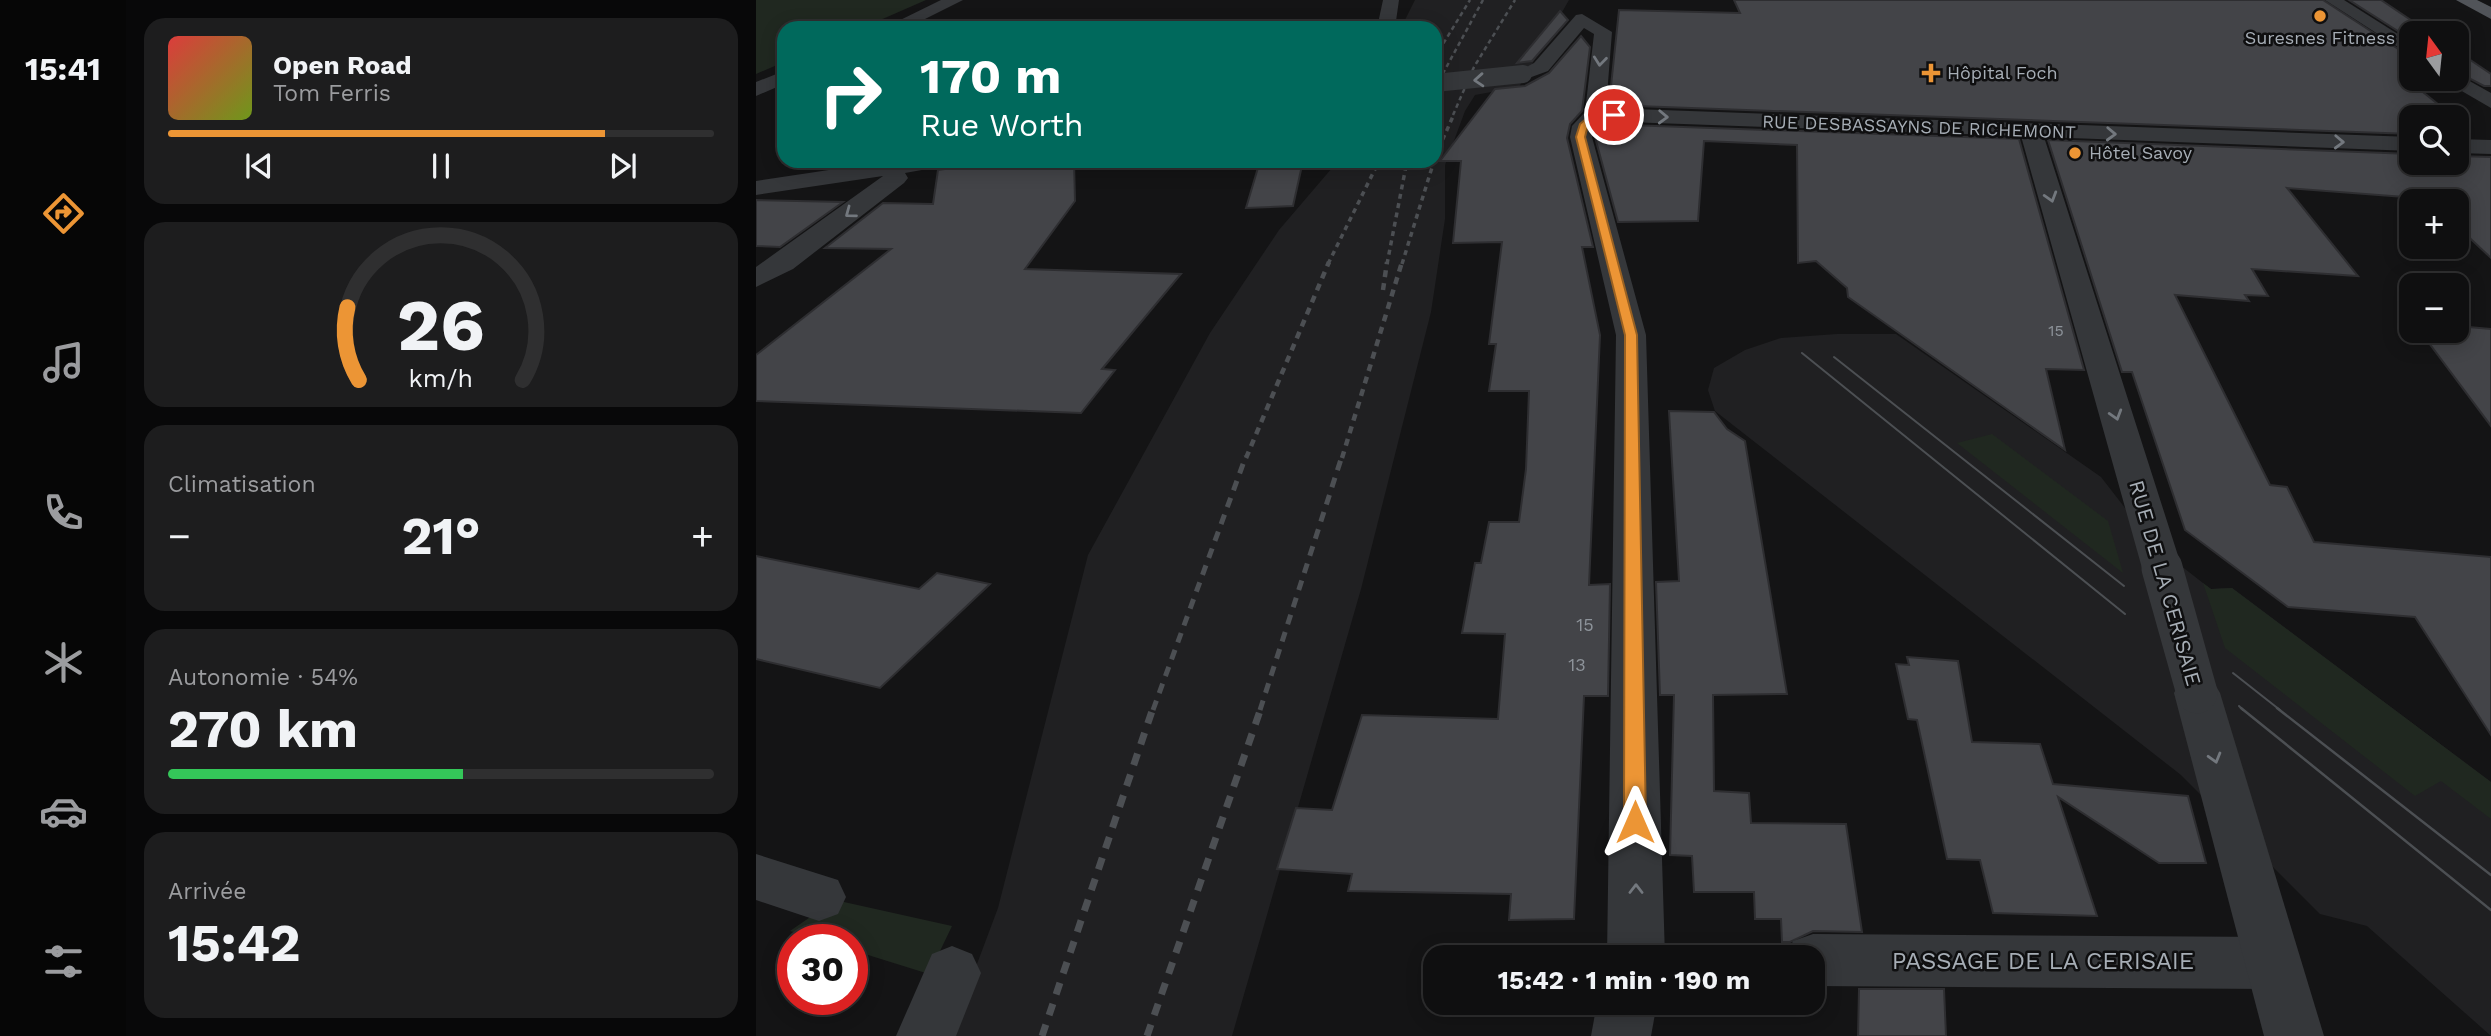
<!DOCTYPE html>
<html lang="fr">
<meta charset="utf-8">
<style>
body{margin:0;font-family:"Work Sans",sans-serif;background:#1d1d1e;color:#f1f3f6;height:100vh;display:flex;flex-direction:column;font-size:26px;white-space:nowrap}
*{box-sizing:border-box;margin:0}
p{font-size:23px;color:#9b9c9f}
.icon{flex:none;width:38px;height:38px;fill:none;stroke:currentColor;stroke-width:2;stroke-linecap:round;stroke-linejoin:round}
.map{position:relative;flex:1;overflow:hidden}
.details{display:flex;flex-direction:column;gap:18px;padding:18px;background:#080809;width:630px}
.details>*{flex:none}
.guide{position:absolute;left:21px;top:21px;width:665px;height:147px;border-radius:21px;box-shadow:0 4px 18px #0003,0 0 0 2px #2f2f30;background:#00695c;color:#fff;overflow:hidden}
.needle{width:46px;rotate:345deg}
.buttons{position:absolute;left:1643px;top:21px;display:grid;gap:14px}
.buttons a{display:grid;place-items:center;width:70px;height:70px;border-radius:14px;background:#0f0f10;box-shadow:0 4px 18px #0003,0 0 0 2px #2f2f30;font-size:35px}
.speed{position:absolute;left:21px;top:924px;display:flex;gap:14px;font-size:35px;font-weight:700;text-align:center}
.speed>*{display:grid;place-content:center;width:91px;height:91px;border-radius:50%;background:#0f0f10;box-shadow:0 4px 18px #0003,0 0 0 2px #2f2f30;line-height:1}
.speed .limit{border:10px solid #d22;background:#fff;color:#111}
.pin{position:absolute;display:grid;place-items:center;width:60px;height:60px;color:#fff;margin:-30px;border:4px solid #fff;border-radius:50%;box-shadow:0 2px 7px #0007}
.me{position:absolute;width:77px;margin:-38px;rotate:0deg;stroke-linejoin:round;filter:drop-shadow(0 0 5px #0008)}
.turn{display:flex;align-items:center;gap:24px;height:147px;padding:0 28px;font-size:32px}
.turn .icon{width:91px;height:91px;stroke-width:2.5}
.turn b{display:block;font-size:49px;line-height:60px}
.big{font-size:52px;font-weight:700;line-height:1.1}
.details .tile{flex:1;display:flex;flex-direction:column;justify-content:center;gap:10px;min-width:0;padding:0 24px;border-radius:21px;background:#1d1d1e}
.details .dial{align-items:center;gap:0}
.dial svg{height:182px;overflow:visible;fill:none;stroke:#2f2f30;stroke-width:7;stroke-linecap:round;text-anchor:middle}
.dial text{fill:#f1f3f6;stroke:none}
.song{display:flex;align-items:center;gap:21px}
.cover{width:84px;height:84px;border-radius:10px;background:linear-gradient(135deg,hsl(0 70% 55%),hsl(80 70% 35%))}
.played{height:7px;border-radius:4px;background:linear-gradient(90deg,#ec9535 80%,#2f2f30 80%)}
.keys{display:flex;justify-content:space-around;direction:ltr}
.heat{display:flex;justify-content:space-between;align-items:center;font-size:38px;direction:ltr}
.charge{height:10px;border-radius:5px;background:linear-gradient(90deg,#34c759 54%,#2f2f30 0)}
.trip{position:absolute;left:667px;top:945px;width:402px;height:70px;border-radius:21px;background:#0f0f10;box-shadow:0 4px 18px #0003,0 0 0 2px #2f2f30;font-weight:700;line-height:70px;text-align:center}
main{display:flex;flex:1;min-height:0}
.tab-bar{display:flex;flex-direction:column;width:126px;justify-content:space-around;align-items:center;background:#060606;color:#9b9c9f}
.tab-bar .icon{width:49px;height:49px}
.tab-bar .active{color:#ec9535}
.tab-bar b{font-size:32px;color:#f1f3f6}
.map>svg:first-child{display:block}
.built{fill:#202022}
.green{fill:#202820}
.building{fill:#434448;stroke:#2e2e31;stroke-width:2}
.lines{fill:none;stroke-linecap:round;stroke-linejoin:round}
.pedestrian{fill:#35373a;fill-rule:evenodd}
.minor{fill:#35373a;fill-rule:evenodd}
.tertiary{fill:#35373a;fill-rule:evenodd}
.primary{fill:#515459;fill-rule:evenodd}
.tram-far1{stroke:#4c4f53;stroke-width:2}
.tram{stroke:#4c4f53;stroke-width:2.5}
.rail-far4{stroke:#4c4f53;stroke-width:2.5;stroke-dasharray:4.5 3.5;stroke-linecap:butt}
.rail-far3{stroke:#4c4f53;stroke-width:3.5;stroke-dasharray:5 4.5;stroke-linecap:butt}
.rail-far2{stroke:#4c4f53;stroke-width:4.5;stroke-dasharray:7 6;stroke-linecap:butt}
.rail-far1{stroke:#4c4f53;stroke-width:5;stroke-dasharray:10 8;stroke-linecap:butt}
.rail{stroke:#4c4f53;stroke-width:7;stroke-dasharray:12 10;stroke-linecap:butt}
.minor-bridge-far1{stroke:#35373a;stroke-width:18}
.minor-bridge{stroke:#35373a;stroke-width:41}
.oneway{stroke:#73787e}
.route{fill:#ec9535;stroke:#996122;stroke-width:2}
.poi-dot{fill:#ec9535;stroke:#0f0f10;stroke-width:2.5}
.labels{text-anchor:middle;stroke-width:5;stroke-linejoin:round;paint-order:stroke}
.far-number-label{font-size:16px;fill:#8d939a}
.far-poi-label{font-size:18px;fill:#a6adb5;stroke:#0f0f10;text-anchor:start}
.far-street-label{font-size:18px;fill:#a6adb5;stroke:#0f0f10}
.number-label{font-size:18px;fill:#8d939a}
.street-label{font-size:21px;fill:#a6adb5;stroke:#0f0f10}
.near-street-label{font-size:24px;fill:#a6adb5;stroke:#0f0f10}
</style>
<main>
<nav class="tab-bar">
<b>15:41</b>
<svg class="icon active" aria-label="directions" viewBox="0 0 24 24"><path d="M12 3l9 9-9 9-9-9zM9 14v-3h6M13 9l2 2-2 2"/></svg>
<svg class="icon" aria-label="music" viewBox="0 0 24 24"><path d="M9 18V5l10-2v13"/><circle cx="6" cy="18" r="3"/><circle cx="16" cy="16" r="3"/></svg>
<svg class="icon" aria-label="phone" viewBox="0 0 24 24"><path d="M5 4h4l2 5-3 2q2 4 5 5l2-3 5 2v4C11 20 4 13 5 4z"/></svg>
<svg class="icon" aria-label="climate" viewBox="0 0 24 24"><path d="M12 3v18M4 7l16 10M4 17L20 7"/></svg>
<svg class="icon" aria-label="car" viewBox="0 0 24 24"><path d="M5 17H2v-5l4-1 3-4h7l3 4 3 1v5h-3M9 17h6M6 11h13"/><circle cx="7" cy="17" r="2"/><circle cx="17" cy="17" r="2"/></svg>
<svg class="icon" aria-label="filters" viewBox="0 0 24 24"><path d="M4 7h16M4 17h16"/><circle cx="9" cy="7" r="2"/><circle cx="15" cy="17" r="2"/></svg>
</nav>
<section class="details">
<div class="tile">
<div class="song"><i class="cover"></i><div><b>Open Road</b><p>Tom Ferris</p></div></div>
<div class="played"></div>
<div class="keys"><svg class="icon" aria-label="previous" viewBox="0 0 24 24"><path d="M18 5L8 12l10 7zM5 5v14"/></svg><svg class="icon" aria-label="pause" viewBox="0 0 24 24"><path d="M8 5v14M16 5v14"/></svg><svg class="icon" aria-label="next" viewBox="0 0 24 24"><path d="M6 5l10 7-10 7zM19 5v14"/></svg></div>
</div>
<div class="tile dial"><svg viewBox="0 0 100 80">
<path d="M14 69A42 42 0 1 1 86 69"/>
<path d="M14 69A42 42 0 0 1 9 37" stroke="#ec9535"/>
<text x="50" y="56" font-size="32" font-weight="700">26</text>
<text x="50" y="72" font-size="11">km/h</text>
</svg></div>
<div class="tile"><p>Climatisation</p>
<div class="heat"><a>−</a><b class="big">21°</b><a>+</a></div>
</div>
<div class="tile"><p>Autonomie · 54%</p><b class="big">270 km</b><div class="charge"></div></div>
<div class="tile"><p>Arrivée</p><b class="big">15:42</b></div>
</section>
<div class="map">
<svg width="1735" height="1036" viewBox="0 0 1735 1036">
<rect width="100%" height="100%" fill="#141415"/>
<g class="built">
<polygon points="659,0 813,0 763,87 719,95 709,111 689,165 689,219 675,312 605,589 476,1036 194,1036 242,908 332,555 454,333 523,230 582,161 679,161 679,28 645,28"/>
<polygon points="1081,334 1140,334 1345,477 1397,544 1447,583 1455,589 1476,588 1735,782 1735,1036 1611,926 1564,914 1425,775 959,411 952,390 958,368 989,350 1025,338"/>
</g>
<g class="green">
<polygon points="0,0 170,0 106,28 28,28 28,62 0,74"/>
<polygon points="1236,434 1352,521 1367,573 1201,443"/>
<polygon points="1447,583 1455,589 1476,588 1735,782 1735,819 1685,781 1659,796 1469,648"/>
<polygon points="79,900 196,926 173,974 96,950 96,940 63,940 34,931"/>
</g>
<g class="building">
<polygon points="978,0 1567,0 1656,58 1656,79 1686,79 1691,85 1657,84 1698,117 1656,117 1656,134 853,105 863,10 984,13"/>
<polygon points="1593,0 1625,0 1674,33 1656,33 1656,40"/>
<polygon points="804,11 812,20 776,61 761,63"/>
<polygon points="825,36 834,47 826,111 814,124 811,138 837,247 826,247 844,335 833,585 854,584 852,696 828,696 818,919 753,920 755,894 592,891 596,874 521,869 540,808 576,810 606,715 742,719 749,634 706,633 719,563 725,563 733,522 763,522 770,469 773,391 733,391 740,344 733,344 746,242 697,243 705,161 684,161 739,89 769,86 793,73"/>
<polygon points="1701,51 1735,74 1735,86 1728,86 1701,72"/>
<polygon points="845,124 1263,139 1328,370 1290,369 1309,450 1092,297 1091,288 1060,261 1042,263 1041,145 948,141 942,221 862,222 839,137"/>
<polygon points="1292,140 1656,154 1656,163 1701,163 1701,156 1735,157 1735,258 1701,226 1701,201 1531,188 1602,276 1496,269 1512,296 1489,295 1493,301 1419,295 1514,485 1531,487 1558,542 1735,557 1735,735 1659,617 1532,607 1429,530 1376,372 1366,372"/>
<polygon points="242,161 318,161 319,201 269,269 425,274 346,369 359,370 325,413 0,401 0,355 135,249 69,248 127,203 177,204 182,170"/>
<polygon points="504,161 547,161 537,206 490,208"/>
<polygon points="0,200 87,202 24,247 0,246"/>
<polygon points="1701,326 1735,329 1735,426 1664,331 1701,331"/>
<polygon points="913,411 958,412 971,429 989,441 1031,694 957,695 958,791 993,793 995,823 1090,824 1106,932 1057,931 1034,942 1026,942 1025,919 999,919 998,892 938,892 936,856 914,855 918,695 904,695 900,582 923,581"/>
<polygon points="0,556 163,589 181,573 234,584 124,688 0,659"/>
<polygon points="1151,657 1202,661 1216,742 1284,744 1297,784 1432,796 1450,863 1403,863 1302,797 1341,916 1237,913 1224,860 1191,859 1161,720 1152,719 1140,664 1153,665"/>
<polygon points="1103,989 1188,989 1190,1036 1102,1036"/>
</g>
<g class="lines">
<polygon class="pedestrian" points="1057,934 1516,937 1536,944 1545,963 1536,982 1516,989 1057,986 1057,957 1030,957 1037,941"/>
<g class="minor">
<polygon points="627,0 643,0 639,28 621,28"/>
<polygon points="1569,0 1588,0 1656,43 1656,56"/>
<polygon points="826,14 856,32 850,108 1656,137 1656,151 1288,137 1426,568 1420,577 1406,581 1392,577 1386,568 1265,136 844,121 838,128 836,137 890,335 909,957 851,957 860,335 814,137 816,126 829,112 838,34 828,28 792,71 767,80 757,74 778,63 820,15"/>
<polygon points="1701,74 1735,93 1735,108 1692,83 1689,79 1701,79"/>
<polygon points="1701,139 1735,140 1735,154 1701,153"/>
<polygon points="133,161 192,161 188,166 149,173 152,178 148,183 37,269 0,287 0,267 127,176 0,195 0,181"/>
<polygon points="1441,676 1457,681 1464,693 1568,1036 1508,1036 1418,693 1425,681"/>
<polygon points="0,854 82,880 90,897 82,914 63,921 0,900"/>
<polygon points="196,946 216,954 225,973 200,1036 140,1036 176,954"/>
<polygon points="841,1003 901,1003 895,1036 835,1036"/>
</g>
<g class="tertiary">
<polygon points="185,0 207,0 151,28 128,28"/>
<polygon points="28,71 28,84 0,96 0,82"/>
</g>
<polygon class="primary" points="1700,0 1721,0 1735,7 1735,19"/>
<g class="tram-far1">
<polyline points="1046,353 1369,614"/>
<polyline points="1078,357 1368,586"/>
<polyline points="1477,673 1524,710"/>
<polyline points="1483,706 1487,710"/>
</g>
<g class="tram">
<polyline points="1485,708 1735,910"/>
<polyline points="1521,708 1735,875"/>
</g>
<g class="rail-far4">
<polyline points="679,57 714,0"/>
<polyline points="679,88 727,0"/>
<polyline points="697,115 718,67 759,0"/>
</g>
<g class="rail-far3">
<polyline points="679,157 698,114"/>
<polyline points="572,264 623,161"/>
<polyline points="631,264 651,161"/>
<polyline points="646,264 678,161"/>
</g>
<g class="rail-far2">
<polyline points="627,290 631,262"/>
<polyline points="490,458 573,262"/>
<polyline points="586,458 646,262"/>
</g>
<g class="rail-far1">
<polyline points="397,710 490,456"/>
<polyline points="504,710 586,456"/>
</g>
<g class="rail">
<polyline points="286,1036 397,708"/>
<polyline points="391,1036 505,708"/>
</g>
<polyline class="minor-bridge-far1" points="679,83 767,74"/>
<polyline class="minor-bridge" points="1406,568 1441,693"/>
</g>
<defs><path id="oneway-chevron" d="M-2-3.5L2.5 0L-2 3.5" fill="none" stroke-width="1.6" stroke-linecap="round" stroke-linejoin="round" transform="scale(1.75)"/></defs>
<g class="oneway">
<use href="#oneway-chevron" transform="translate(844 61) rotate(96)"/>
<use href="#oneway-chevron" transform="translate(723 80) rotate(176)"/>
<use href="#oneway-chevron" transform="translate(907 117) rotate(2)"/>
<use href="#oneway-chevron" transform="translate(1355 134) rotate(2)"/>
<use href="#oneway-chevron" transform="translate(1583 142) rotate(2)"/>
<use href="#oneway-chevron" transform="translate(1295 197) rotate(73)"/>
<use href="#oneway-chevron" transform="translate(94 213) rotate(143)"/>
<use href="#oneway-chevron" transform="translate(1360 415) rotate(73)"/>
<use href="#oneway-chevron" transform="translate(1459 758) rotate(74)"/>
<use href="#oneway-chevron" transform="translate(880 889) rotate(-90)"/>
</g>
<path class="route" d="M839,111L862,115C846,122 834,111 829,137L881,335L890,822L887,828L879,831L871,828L868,822L869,335L820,137L824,124Z"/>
<g class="poi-dot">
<circle cx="1564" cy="16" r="7"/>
<path d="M1171.5 62.5h7v7h7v7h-7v7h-7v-7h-7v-7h7z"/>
<circle cx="1319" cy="153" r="7"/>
</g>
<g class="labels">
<g class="far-number-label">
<text x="1300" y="336">15</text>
</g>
<g class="far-poi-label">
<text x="1564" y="44" text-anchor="middle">Suresnes Fitness</text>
<text x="1191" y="79">Hôpital Foch</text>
<text x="1333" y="159">Hôtel Savoy</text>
</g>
<g class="far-street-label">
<text transform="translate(1163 127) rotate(2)" y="6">RUE DESBASSAYNS DE RICHEMONT</text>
</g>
<g class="number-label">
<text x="829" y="631">15</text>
<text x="821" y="671">13</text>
</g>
<g class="street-label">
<text transform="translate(1409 583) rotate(74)" y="7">RUE DE LA CERISAIE</text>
</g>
<g class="near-street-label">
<text x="1287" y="969">PASSAGE DE LA CERISAIE</text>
</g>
</g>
</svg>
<div class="buttons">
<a><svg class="needle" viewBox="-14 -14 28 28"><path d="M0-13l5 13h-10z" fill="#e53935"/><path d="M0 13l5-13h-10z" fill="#9b9c9f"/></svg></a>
<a><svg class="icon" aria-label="search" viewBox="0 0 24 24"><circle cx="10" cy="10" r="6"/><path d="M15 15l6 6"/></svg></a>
<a>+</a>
<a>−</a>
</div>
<div class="speed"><div class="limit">30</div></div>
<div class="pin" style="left:858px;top:115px;background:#d93025"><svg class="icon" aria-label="arrive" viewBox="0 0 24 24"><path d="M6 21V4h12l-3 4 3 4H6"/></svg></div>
<svg class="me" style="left:879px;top:822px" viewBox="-20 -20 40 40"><path d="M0-17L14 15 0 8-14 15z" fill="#ec9535" stroke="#fff" stroke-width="4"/></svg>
<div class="trip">15:42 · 1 min · 190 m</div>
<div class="guide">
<div class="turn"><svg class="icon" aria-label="right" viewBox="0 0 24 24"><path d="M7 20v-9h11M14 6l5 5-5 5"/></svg><div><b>170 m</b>Rue Worth</div></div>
</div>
</div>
</main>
